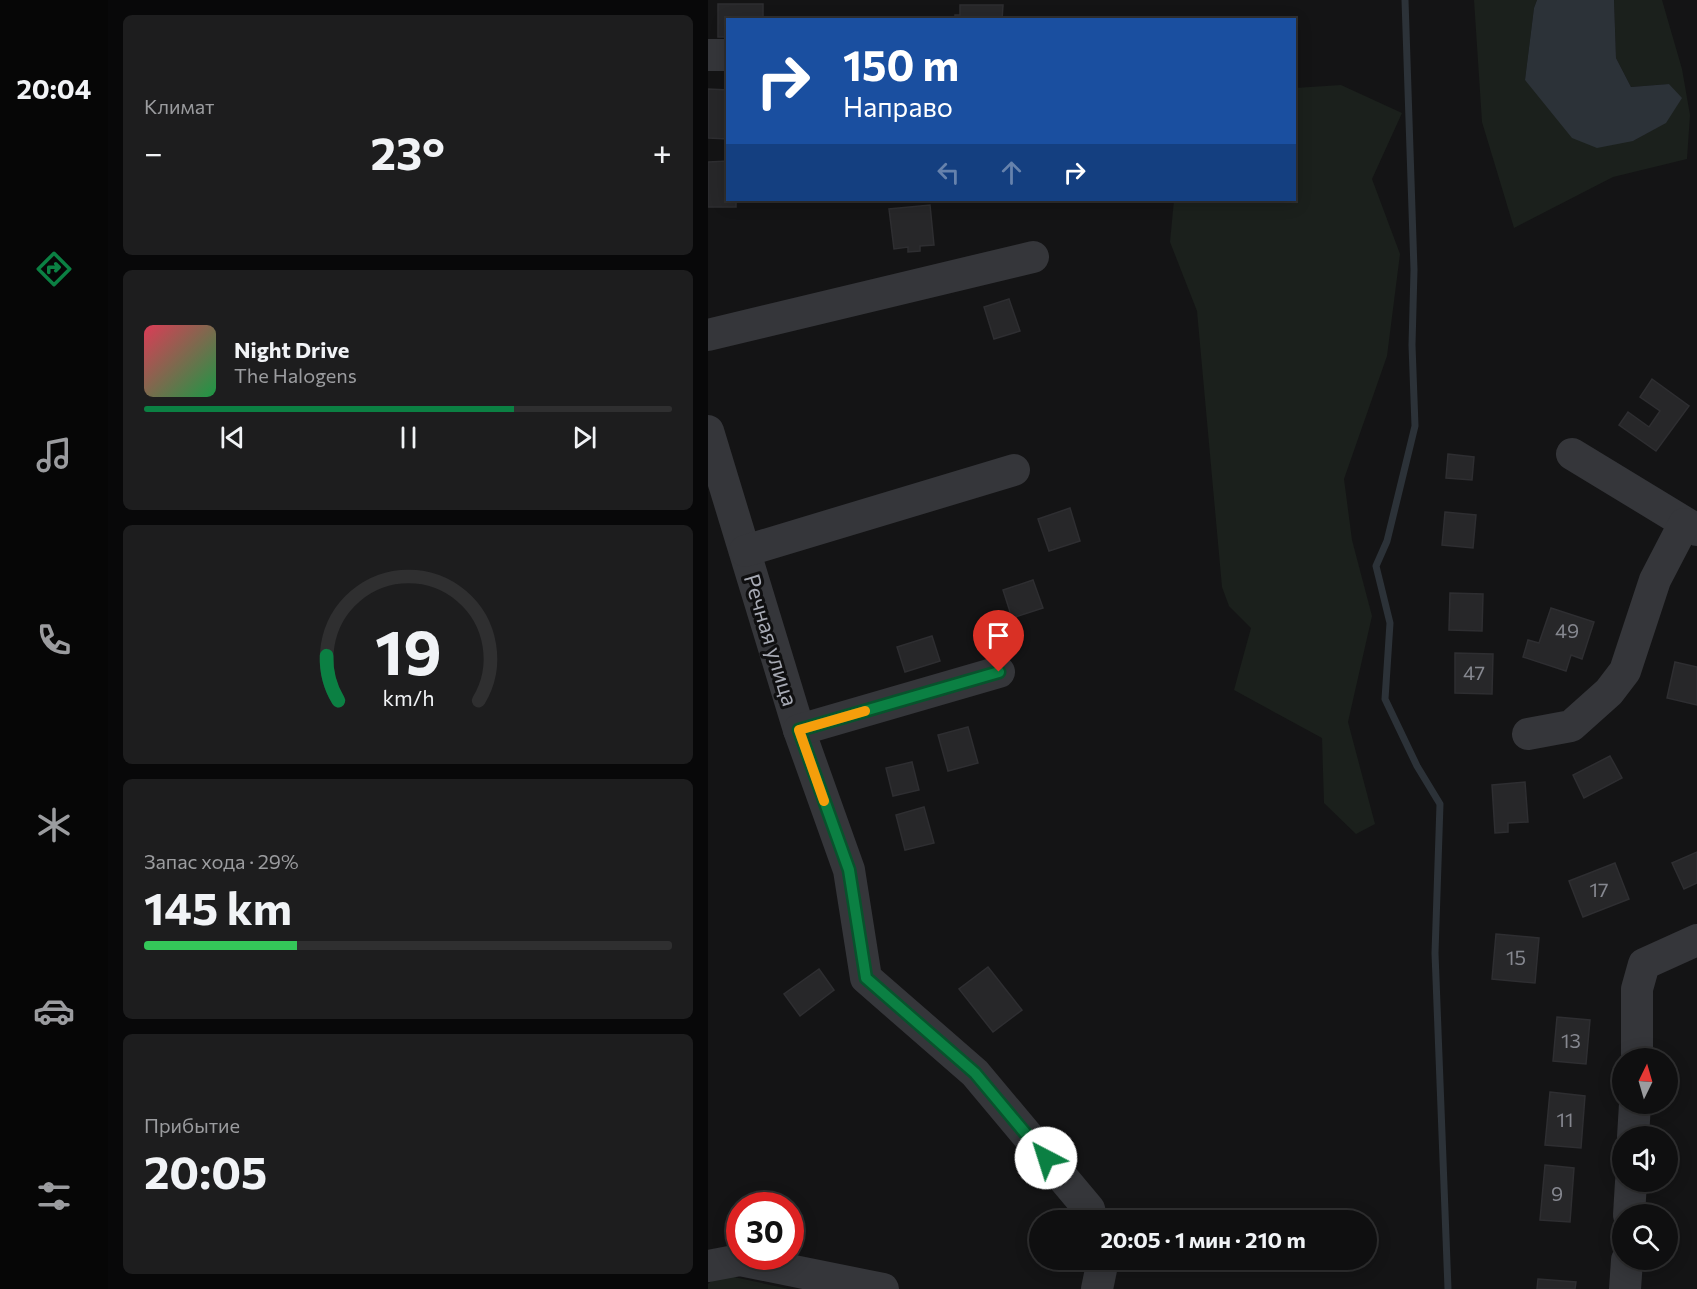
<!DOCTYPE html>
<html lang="ru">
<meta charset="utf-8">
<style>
body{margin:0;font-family:Commissioner,sans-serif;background:#1d1d1e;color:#f1f3f6;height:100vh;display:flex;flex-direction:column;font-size:22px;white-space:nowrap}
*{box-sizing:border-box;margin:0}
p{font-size:20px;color:#9b9c9f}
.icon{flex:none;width:33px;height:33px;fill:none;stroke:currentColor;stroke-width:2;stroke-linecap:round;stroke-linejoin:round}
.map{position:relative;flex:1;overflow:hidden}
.side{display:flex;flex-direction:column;gap:15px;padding:15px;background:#080809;width:600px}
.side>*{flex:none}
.hud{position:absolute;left:18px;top:18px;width:570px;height:183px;border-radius:0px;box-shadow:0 3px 15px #0003,0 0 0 2px #2f2f30;background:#1a4fa0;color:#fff;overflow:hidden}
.needle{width:39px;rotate:5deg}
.buttons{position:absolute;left:904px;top:1048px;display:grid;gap:12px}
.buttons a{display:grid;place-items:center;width:66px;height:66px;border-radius:50%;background:#0f0f10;box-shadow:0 3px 15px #0003,0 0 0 2px #2f2f30;font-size:30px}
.speed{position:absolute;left:18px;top:1192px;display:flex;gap:12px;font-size:30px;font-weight:700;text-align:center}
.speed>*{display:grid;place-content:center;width:78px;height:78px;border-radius:50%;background:#0f0f10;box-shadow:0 3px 15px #0003,0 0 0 2px #2f2f30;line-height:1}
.speed .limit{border:9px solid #d22;background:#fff;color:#111}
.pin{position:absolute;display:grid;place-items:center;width:51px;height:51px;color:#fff;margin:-62px -26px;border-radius:50% 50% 50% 0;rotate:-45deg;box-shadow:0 0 6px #0007}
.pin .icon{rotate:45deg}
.me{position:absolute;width:66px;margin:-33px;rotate:320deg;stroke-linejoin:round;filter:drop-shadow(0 0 4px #0008)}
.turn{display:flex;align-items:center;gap:21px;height:126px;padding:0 18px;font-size:27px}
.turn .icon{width:78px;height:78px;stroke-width:2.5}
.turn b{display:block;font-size:42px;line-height:51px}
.lanes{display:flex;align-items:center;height:57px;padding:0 18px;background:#0003;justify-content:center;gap:30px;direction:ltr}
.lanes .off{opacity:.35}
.big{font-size:45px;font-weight:700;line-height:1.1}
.side .tile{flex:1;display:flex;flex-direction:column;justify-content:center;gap:9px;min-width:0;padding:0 21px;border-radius:9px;background:#1d1d1e}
.side .dial{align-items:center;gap:0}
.dial svg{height:156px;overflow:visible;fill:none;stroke:#2f2f30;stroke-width:7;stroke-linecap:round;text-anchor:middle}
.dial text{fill:#f1f3f6;stroke:none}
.song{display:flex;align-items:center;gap:18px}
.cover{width:72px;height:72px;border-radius:9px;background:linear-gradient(135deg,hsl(350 70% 55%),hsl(140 70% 35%))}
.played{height:6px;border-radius:3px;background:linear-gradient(90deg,#0b8043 70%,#2f2f30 70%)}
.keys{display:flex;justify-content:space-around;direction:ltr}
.heat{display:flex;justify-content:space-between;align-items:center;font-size:33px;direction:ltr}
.charge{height:9px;border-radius:4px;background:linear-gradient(90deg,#34c759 29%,#2f2f30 0)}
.trip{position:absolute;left:321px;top:1210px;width:348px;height:60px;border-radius:30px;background:#0f0f10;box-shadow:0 3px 15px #0003,0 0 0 2px #2f2f30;font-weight:700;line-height:60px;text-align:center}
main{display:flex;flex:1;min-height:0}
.menu{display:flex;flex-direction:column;width:108px;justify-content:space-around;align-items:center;background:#060606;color:#9b9c9f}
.menu .icon{width:42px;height:42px}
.menu .on{color:#0b8043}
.menu b{font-size:27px;color:#f1f3f6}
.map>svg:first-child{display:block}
.green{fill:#1b201c}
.water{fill:#2c3238}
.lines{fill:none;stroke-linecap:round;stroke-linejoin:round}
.stream{stroke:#2c3238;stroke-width:7}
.building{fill:#272729;stroke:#2e2e31;stroke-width:1.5}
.minor{stroke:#35363a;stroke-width:32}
.route-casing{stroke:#07532c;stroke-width:15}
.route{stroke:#0b8043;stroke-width:10}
.slow{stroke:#f59e0b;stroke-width:10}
.labels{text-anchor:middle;stroke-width:6;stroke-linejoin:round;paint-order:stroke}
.number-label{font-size:20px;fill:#868890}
.street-label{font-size:22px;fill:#a7aab4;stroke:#0f0f10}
</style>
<main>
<nav class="menu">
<b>20:04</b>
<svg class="icon on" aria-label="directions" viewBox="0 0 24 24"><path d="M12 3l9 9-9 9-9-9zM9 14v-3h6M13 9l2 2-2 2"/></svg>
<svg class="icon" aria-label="music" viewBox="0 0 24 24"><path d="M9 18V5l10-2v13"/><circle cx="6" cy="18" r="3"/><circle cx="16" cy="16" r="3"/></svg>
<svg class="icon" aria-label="phone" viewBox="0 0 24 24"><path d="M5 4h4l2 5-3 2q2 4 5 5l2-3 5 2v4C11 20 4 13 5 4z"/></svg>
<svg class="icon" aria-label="climate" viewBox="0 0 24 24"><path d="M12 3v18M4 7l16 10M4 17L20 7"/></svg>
<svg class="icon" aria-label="car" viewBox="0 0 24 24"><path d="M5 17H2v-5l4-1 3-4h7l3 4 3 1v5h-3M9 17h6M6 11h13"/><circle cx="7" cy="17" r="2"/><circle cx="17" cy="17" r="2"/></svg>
<svg class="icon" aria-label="filters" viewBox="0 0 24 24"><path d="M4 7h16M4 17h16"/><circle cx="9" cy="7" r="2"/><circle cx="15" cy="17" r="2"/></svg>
</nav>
<section class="side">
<div class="tile"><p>Климат</p>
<div class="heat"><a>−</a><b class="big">23°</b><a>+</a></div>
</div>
<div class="tile">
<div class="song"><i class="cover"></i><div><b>Night Drive</b><p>The Halogens</p></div></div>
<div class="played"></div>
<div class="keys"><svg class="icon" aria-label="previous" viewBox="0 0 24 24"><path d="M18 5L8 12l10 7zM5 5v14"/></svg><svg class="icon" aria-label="pause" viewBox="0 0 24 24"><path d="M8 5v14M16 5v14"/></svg><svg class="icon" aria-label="next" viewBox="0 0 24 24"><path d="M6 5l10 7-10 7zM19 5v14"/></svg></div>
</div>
<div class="tile dial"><svg viewBox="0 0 100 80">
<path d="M14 69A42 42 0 1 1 86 69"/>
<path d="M14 69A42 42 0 0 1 8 46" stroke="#0b8043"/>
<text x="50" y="56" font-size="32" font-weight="700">19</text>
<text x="50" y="72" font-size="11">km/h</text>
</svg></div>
<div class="tile"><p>Запас хода · 29%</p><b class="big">145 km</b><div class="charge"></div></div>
<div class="tile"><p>Прибытие</p><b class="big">20:05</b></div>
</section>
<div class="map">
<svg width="989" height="1289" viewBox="0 0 989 1289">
<rect width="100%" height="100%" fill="#141415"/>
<g class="green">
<polygon points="766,0 829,0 826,8 817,80 925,141 957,123 973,99 961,84 923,87 908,58 906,0 954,0 974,69 982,115 979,159 905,177 806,228 774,122"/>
<polygon points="633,85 694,113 664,179 692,254 679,356 636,479 644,540 664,616 640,722 667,824 648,834 616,803 614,738 526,690 543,628 521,606 514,587 489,311 462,242 466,200 586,200 587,88"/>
<polygon points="12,1274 81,1289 0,1289 0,1284"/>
</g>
<polygon class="water" points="829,0 906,0 908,58 923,87 961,84 974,98 958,123 925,141 889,148 864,138 817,80 826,8"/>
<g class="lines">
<polyline class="stream" points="697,0 706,270 704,345 707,426 679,541 668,566 682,623 677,699 709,766 732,804 727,953 740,1289"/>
</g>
<g class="building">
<polygon points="10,4 55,4 55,20 20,20 20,37 10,37"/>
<polygon points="252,5 295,5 294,20 247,20 247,15 252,15"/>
<polygon points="0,89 20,90 20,139 0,138"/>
<polygon points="20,161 20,200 28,200 28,207 0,207 0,162"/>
<polygon points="222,205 226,245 212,246 212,251 200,252 200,247 186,249 181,209"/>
<polygon points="301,299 312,331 286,339 276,307"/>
<polygon points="944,379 981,406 948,451 911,425 920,412 941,427 952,411 932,397"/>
<polygon points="740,454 766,457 764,480 738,478"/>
<polygon points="362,508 372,541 341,551 330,519"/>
<polygon points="737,512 768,515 765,548 734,545"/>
<polygon points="325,580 335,608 304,618 295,590"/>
<polygon points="742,593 775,594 774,631 741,630"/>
<polygon points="843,608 886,622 874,659 863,655 858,671 815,657 820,640 831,643"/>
<polygon points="224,636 232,661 197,672 189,647"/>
<polygon points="747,653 785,654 784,694 747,693"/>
<polygon points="967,662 989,667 989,705 959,698"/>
<polygon points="260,727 270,763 240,771 230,735"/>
<polygon points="902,756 914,778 876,798 865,775"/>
<polygon points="204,762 211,790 185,796 178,768"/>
<polygon points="817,782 820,822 800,823 800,832 787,833 784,785"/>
<polygon points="216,807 226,843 197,850 188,815"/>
<polygon points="989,852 989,883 976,889 964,863"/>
<polygon points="907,863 921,899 875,917 861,881"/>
<polygon points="788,934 831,938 827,983 784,979"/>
<polygon points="280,967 314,1010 285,1032 251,989"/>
<polygon points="111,969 126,990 92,1016 76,994"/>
<polygon points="849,1017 882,1020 878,1064 845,1061"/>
<polygon points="842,1092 877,1096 873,1148 837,1145"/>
<polygon points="837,1165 866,1168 862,1222 832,1220"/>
<polygon points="830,1279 868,1282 867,1289 829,1289"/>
</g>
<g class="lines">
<g class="minor">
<polyline points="0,55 20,55"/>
<polyline points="0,335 325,257"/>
<polyline points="0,431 91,730 141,870 158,978 267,1073 381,1209 384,1221"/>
<polyline points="864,454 989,530"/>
<polyline points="37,551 306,470"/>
<polyline points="91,730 291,672"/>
<polyline points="820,734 863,726 901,692 917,671 947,580 976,524"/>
<polyline points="929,1059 929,989 936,964 989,940"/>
<polyline points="925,1137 927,1104"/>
<polyline points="921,1215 923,1182"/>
<polyline points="0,1266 32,1260 175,1289"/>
<polyline points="389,1289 395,1260"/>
<polyline points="917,1289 919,1260"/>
</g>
</g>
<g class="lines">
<defs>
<polyline id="route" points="291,672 91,730 141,870 158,978 267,1073 338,1158"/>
</defs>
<use href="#route" class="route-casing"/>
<use href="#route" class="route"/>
<polyline class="slow" points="116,801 91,730 157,711"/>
</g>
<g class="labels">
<g class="number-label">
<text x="859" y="638">49</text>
<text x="766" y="680">47</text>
<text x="891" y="897">17</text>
<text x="808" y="965">15</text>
<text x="863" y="1048">13</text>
<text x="857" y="1127">11</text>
<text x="849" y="1201">9</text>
</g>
<g class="street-label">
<text transform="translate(63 640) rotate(73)" y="8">Речная улица</text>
</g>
</g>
</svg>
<div class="buttons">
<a><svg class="needle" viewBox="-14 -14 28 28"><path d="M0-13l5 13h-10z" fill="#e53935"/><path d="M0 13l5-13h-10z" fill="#9b9c9f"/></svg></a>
<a><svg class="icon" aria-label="sound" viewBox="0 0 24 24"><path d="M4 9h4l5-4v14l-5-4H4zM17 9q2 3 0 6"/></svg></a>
<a><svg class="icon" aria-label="search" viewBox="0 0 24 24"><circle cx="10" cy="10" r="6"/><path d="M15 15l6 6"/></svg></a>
</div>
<div class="speed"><div class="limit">30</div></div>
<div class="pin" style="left:291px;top:672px;background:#d93025"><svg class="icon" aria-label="arrive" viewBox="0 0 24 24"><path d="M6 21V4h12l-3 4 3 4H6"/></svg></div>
<svg class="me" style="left:338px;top:1158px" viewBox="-20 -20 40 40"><circle r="19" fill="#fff"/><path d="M0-13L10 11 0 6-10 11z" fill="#0b8043"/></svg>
<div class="trip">20:05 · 1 мин · 210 m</div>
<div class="hud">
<div class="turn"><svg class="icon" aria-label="right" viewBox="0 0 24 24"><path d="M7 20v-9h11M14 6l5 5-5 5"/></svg><div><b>150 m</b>Направо</div></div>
<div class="lanes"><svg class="icon off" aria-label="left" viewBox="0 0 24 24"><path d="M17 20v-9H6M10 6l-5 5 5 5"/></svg><svg class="icon off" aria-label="ahead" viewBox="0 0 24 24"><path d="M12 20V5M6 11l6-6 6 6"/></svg><svg class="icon" aria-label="right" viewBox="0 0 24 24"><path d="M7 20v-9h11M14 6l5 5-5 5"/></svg></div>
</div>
</div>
</main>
